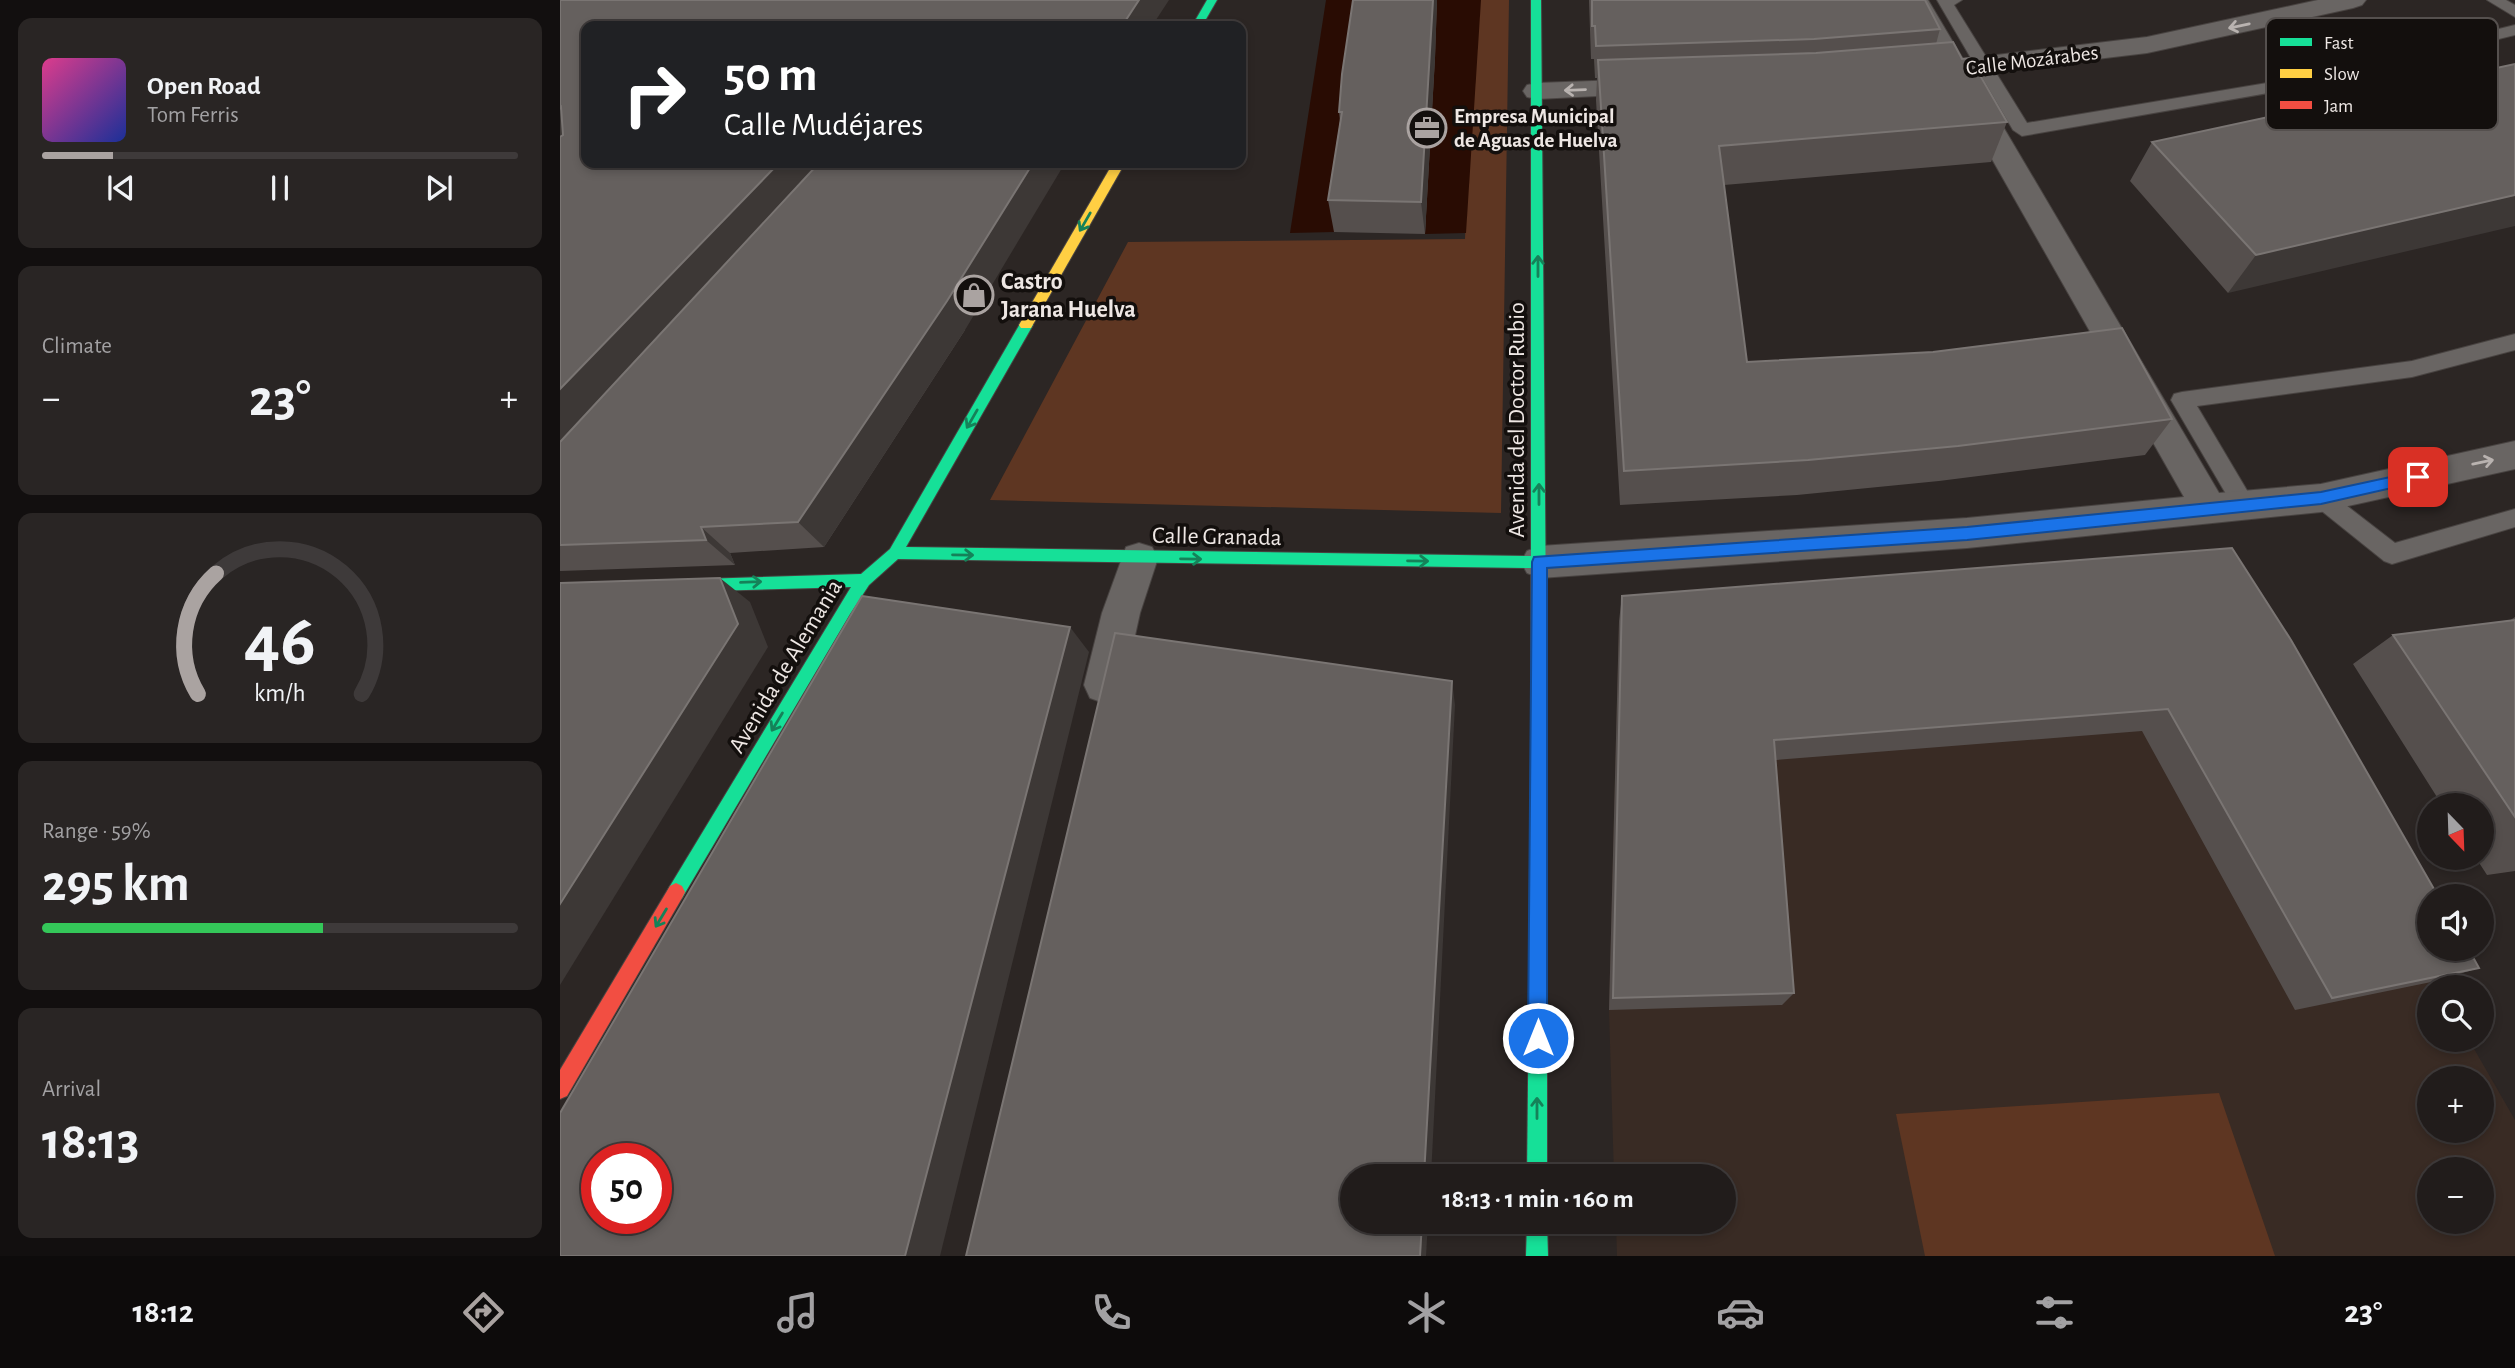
<!DOCTYPE html>
<meta charset="utf-8">
<style>
body{margin:0;font-family:"Alegreya Sans",sans-serif;background:#292524;color:#f1f3f6;height:100vh;display:flex;flex-direction:column;font-size:26px;white-space:nowrap}
*{box-sizing:border-box;margin:0}
p{font-size:23px;color:#a2a1a3}
.icon{flex:none;width:38px;height:38px;fill:none;stroke:currentColor;stroke-width:2;stroke-linecap:round;stroke-linejoin:round}
.map{position:relative;flex:1;overflow:hidden}
.sheet{display:flex;flex-direction:column;gap:18px;padding:18px;background:#120f0f;width:560px}
.sheet>*{flex:none}
.banner{position:absolute;left:21px;top:21px;width:665px;height:147px;border-radius:14px;box-shadow:0 4px 10px #0003,0 0 0 2px #3e3a3a;background:#202124;color:#fff;overflow:hidden}
.needle{width:46px;rotate:157deg}
.buttons{position:absolute;left:1857px;top:793px;display:grid;gap:14px}
.buttons a{display:grid;place-items:center;width:77px;height:77px;border-radius:50%;background:#211c1b;box-shadow:0 4px 10px #0003,0 0 0 2px #3e3a3a;font-size:35px}
.speed{position:absolute;left:21px;top:1143px;display:flex;gap:14px;font-size:35px;font-weight:700;text-align:center}
.speed>*{display:grid;place-content:center;width:91px;height:91px;border-radius:50%;background:#211c1b;box-shadow:0 4px 10px #0003,0 0 0 2px #3e3a3a;line-height:1}
.speed .limit{border:10px solid #d22;background:#fff;color:#111}
.pin{position:absolute;display:grid;place-items:center;width:60px;height:60px;color:#fff;margin:-30px;border-radius:14px;box-shadow:0 4px 10px #0006}
.me{position:absolute;width:77px;margin:-38px;rotate:0deg;stroke-linejoin:round;filter:drop-shadow(0 0 5px #0008)}
.turn{display:flex;align-items:center;gap:24px;height:147px;padding:0 28px;font-size:32px}
.turn .icon{width:91px;height:91px;stroke-width:2.5}
.turn b{display:block;font-size:49px;line-height:60px}
.big{font-size:52px;font-weight:700;line-height:1.1}
.sheet .widget{flex:1;display:flex;flex-direction:column;justify-content:center;gap:10px;min-width:0;padding:0 24px;border-radius:14px;background:#292524}
.sheet .dial{align-items:center;gap:0}
.dial svg{height:182px;overflow:visible;fill:none;stroke:#3e3a3a;stroke-width:7;stroke-linecap:round;text-anchor:middle}
.dial text{fill:#f1f3f6;stroke:none}
.song{display:flex;align-items:center;gap:21px}
.cover{width:84px;height:84px;border-radius:10px;background:linear-gradient(135deg,hsl(330 70% 55%),hsl(230 70% 35%))}
.played{height:7px;border-radius:4px;background:linear-gradient(90deg,#aaa3a1 15%,#3e3a3a 15%)}
.keys{display:flex;justify-content:space-around;direction:ltr}
.heat{display:flex;justify-content:space-between;align-items:center;font-size:38px;direction:ltr}
.charge{height:10px;border-radius:5px;background:linear-gradient(90deg,#34c759 59%,#3e3a3a 0)}
.trip{position:absolute;left:780px;top:1164px;width:396px;height:70px;border-radius:35px;background:#211c1b;box-shadow:0 4px 10px #0003,0 0 0 2px #3e3a3a;font-weight:700;line-height:70px;text-align:center}
.dock{display:flex;height:112px;justify-content:space-around;align-items:center;background:#0d0b0b;color:#a2a1a3}
.dock .icon{width:49px;height:49px}
.dock .active{color:#aaa3a1}
.dock b{font-size:32px;color:#f1f3f6}
main{display:flex;flex:1;min-height:0}
.map>svg:first-child{display:block}
.built{fill:#392b24;fill-rule:evenodd}
.green{fill:#5e3622}
.water{fill:#290c03}
.lines{fill:none;stroke-linecap:round;stroke-linejoin:round}
.lane-casing{stroke:#484341;stroke-width:2}
.street-casing{stroke:#484341;stroke-width:2}
.fast-casing{stroke:#484341;stroke-width:2}
.slow-casing{stroke:#484341;stroke-width:2}
.jam-casing{stroke:#484341;stroke-width:2}
.lane{fill:#696563;fill-rule:evenodd}
.street{fill:#696563;fill-rule:evenodd}
.fast{fill:#16e098;fill-rule:evenodd}
.slow{fill:#ffcf43;fill-rule:evenodd}
.jam{fill:#f24e42;fill-rule:evenodd}
.wall{fill:#554f4d}
.shaded-wall{fill:#3d3836}
.building{fill:#65605e;stroke:#7a7573;stroke-width:2;fill-rule:evenodd}
.oneway{stroke:#b9b3b0}
.oneway2{stroke:#158259}
.route{fill:#1a73e8;stroke:#114b97;stroke-width:2}
.labels{text-anchor:middle;stroke-width:7;stroke-linejoin:round;paint-order:stroke}
.far-street-label{font-size:21px;fill:#eee7e4;stroke:#130f0d}
.far-poi-label{font-size:21px;font-weight:bold;fill:#eee7e4;stroke:#130f0d;text-anchor:start}
.poi-label{font-size:24px;font-weight:bold;fill:#eee7e4;stroke:#130f0d;text-anchor:start}
.street-label{font-size:24px;fill:#eee7e4;stroke:#130f0d}
.key{fill:#130f0d;stroke:#55504e;stroke-width:2}
.key-label{font-size:19px;fill:#eee7e4}
</style>
<main>
<section class="sheet">
<div class="widget">
<div class="song"><i class="cover"></i><div><b>Open Road</b><p>Tom Ferris</p></div></div>
<div class="played"></div>
<div class="keys"><svg class="icon" aria-label="previous" viewBox="0 0 24 24"><path d="M18 5L8 12l10 7zM5 5v14"/></svg><svg class="icon" aria-label="pause" viewBox="0 0 24 24"><path d="M8 5v14M16 5v14"/></svg><svg class="icon" aria-label="next" viewBox="0 0 24 24"><path d="M6 5l10 7-10 7zM19 5v14"/></svg></div>
</div>
<div class="widget"><p>Climate</p>
<div class="heat"><a>−</a><b class="big">23°</b><a>+</a></div>
</div>
<div class="widget dial"><svg viewBox="0 0 100 80">
<path d="M14 69A42 42 0 1 1 86 69"/>
<path d="M14 69A42 42 0 0 1 22 16" stroke="#aaa3a1"/>
<text x="50" y="56" font-size="32" font-weight="700">46</text>
<text x="50" y="72" font-size="11">km/h</text>
</svg></div>
<div class="widget"><p>Range · 59%</p><b class="big">295 km</b><div class="charge"></div></div>
<div class="widget"><p>Arrival</p><b class="big">18:13</b></div>
</section>
<div class="map">
<svg width="1955" height="1256" viewBox="0 0 1955 1256">
<rect width="100%" height="100%" fill="#2c2624"/>
<path class="built" d="M1646,574L1879,987H1869V1040H1909L1955,1120V1256H1057L1056,1222H1164V1176H1054L1049,1010L1059,621ZM1869,1078H1922V1130H1869ZM1869,1169H1922V1222H1869Z"/>
<g class="green">
<polygon points="913,0 949,0 941,513 430,500 568,242 905,239"/>
<polygon points="1659,1093 1715,1256 1365,1256 1336,1114"/>
</g>
<g class="water">
<polygon points="766,0 802,0 774,232 730,233"/>
<polygon points="876,0 921,0 906,233 865,234"/>
</g>
<g class="lines">
<defs>
<g id="lane">
<polygon points="1377,0 1402,0 1394,5 1467,123 1743,77 1955,25 1955,35 1743,87 1462,136 1453,130"/>
<polygon points="1927,0 1946,0 1955,5 1955,17"/>
<polygon points="1955,334 1955,350 1852,377 1637,406 1695,504 1692,511 1684,513 1676,511 1611,400 1614,394 1622,392 1852,361"/>
<polygon points="1761,489 1769,492 1835,543 1955,509 1955,527 1832,564 1824,561 1753,504 1750,498 1753,492"/>
</g>
<g id="street">
<polygon points="1342,0 1368,0 1403,59 1587,37 1758,0 1806,0 1802,5 1793,8 1587,53 1412,74 1659,493 1761,484 1955,441 1955,469 1761,512 1407,548 980,578 967,573 961,562 967,551 980,546 1407,518 1624,497 1386,78 1365,80 1355,78 1352,72 1355,66 1378,62"/>
<polygon points="1088,79 1098,81 1102,87 1098,93 977,99 967,97 963,91 967,85 977,83"/>
<polygon points="579,543 592,547 598,558 580,613 564,685 558,698 544,703 530,698 524,685 542,613 566,547"/>
</g>
<g id="fast">
<polygon points="647,0 657,0 642,26 632,26"/>
<polygon points="971,0 981,0 987,738 985,743 979,746 973,743 971,738 971,568 338,559 309,585 290,614 122,898 116,901 110,898 107,892 110,886 291,587 114,592 109,590 106,585 109,580 301,574 330,549 461,322 466,320 473,325 346,547 971,556"/>
<polygon points="978,981 985,983 987,990 987,1176 967,1176 969,990 971,983"/>
<polygon points="967,1222 987,1222 988,1256 966,1256"/>
</g>
<polygon id="slow" points="553,163 565,163 471,328 461,328 459,325"/>
<g id="jam">
<polygon points="979,730 985,733 987,738 987,990 985,997 978,999 971,997 969,990 971,738 973,733"/>
<polygon points="116,883 122,886 125,892 122,898 7,1096 0,1099 0,1070 110,886"/>
</g>
</defs>
<use href="#lane" class="lane-casing"/>
<use href="#street" class="street-casing"/>
<use href="#fast" class="fast-casing"/>
<use href="#slow" class="slow-casing"/>
<use href="#jam" class="jam-casing"/>
<use href="#lane" class="lane"/>
<use href="#street" class="street"/>
<use href="#fast" class="fast"/>
<use href="#slow" class="slow"/>
<use href="#jam" class="jam"/>
</g>
<g class="wall">
<polygon points="0,0 26,26 405,330 264,547 170,553 175,565 0,571"/>
<polygon points="793,0 877,0 875,58 865,234 774,232 768,200 780,121 779,112"/>
<polygon points="1029,0 1365,0 1380,29 1376,44 1402,59 1447,122 1431,162 1164,185 1187,362 1612,419 1585,455 1379,481 1237,495 1060,505 1036,100 1037,78 1035,78 1034,59 1031,59"/>
<polygon points="1955,64 1668,293 1570,181 1592,142"/>
<polygon points="1672,548 1919,968 1876,981 1735,1010 1582,731 1216,760 1234,993 1222,1005 1049,1010 1059,621 1062,596"/>
<polygon points="1955,617 1955,871 1927,875 1916,858 1922,858 1922,805 1882,805 1793,664 1833,635 1949,621"/>
</g>
<g class="shaded-wall">
<polygon points="579,0 609,0 592,26 562,26"/>
<polygon points="873,0 877,0 875,58 865,234 861,202"/>
<polygon points="1,107 26,136 0,154 0,108"/>
<polygon points="219,163 269,163 0,450 0,389"/>
<polygon points="473,163 505,163 405,330 264,547 238,522"/>
<polygon points="1955,195 1955,226 1668,293 1696,255"/>
<polygon points="141,527 170,553 175,565 146,540"/>
<polygon points="160,578 190,602 208,647 0,985 0,904"/>
<polygon points="510,627 529,652 380,1256 345,1256"/>
<polygon points="892,681 895,705 871,1176 864,1176"/>
<polygon points="862,1222 868,1222 866,1256 860,1256"/>
</g>
<g class="building">
<polygon points="0,0 579,0 562,26 26,26 26,163 219,163 0,389 0,137 3,135 1,107 0,108"/>
<polygon points="793,0 873,0 861,202 768,200 782,112 779,112 782,74"/>
<polygon points="1032,0 1365,0 1380,29 1254,39 1036,46 1035,26 1032,26"/>
<polygon points="1393,42 1402,59 1410,58 1447,122 1159,146 1187,362 1373,352 1562,328 1612,419 1398,446 1248,460 1064,471 1038,60 1256,53"/>
<polygon points="1955,64 1955,195 1696,255 1592,142"/>
<polygon points="259,163 473,163 387,301 238,522 141,527 146,540 0,545 0,442"/>
<polygon points="1672,548 1731,640 1878,896 1869,896 1869,948 1908,948 1919,968 1772,998 1608,709 1214,740 1234,993 1053,998 1062,596"/>
<polygon points="160,578 178,624 0,904 0,583"/>
<path d="M302,596L510,627L345,1256H0V1113ZM37,1158H96V1218H37Z"/>
<polygon points="1955,620 1955,817 1833,635"/>
<polygon points="555,633 892,681 864,1176 793,1176 793,1222 862,1222 860,1256 406,1256"/>
</g>
<defs><path id="oneway-shaft" d="M-6 0H5M1.5-3L5.5 0L1.5 3" fill="none" stroke-width="1.6" stroke-linecap="round" stroke-linejoin="round" transform="scale(1.75)"/></defs>
<g class="oneway">
<use href="#oneway-shaft" transform="translate(1679 26) rotate(168)"/>
<use href="#oneway-shaft" transform="translate(1015 90) rotate(178)"/>
<use href="#oneway-shaft" transform="translate(1923 462) rotate(-12)"/>
</g>
<g class="oneway2">
<use href="#oneway-shaft" transform="translate(525 222) rotate(120)"/>
<use href="#oneway-shaft" transform="translate(978 266) rotate(-90)"/>
<use href="#oneway-shaft" transform="translate(412 419) rotate(120)"/>
<use href="#oneway-shaft" transform="translate(979 494) rotate(-90)"/>
<use href="#oneway-shaft" transform="translate(403 555) rotate(1)"/>
<use href="#oneway-shaft" transform="translate(631 559) rotate(1)"/>
<use href="#oneway-shaft" transform="translate(858 561) rotate(1)"/>
<use href="#oneway-shaft" transform="translate(191 582) rotate(-2)"/>
<use href="#oneway-shaft" transform="translate(217 722) rotate(121)"/>
<use href="#oneway-shaft" transform="translate(101 918) rotate(121)"/>
<use href="#oneway-shaft" transform="translate(977 1108) rotate(-90)"/>
</g>
<polygon class="route" points="1858,471 1865,477 1863,481 1761,504 1407,540 987,568 987,1038 984,1045 978,1048 971,1045 968,1038 972,562 974,557 1407,527 1761,492"/>
<defs>
<symbol id="office-ring" viewBox="-11 -11 22 22"><circle r="9.5" fill="#130f0d" stroke="#aaa3a1" stroke-width="1.5"/><path d="M-6-3h4V-5.5h4V-3h4V5H-6ZM-1-4.5V-3h2v-1.5ZM-6 0V1H6V0Z" fill="#aaa3a1"/></symbol>
<symbol id="shop-ring" viewBox="-11 -11 22 22"><circle r="9.5" fill="#130f0d" stroke="#aaa3a1" stroke-width="1.5"/><path d="M-5-2.5h2.3a2.7 3.5 0 0 1 5.4 0H5L5.5 6h-11ZM-1.5-2.5h3a1.5 2.3 0 0 0-3 0Z" fill="#aaa3a1"/></symbol>
</defs>
<g fill-rule="evenodd">
<use href="#office-ring" x="845" y="106" width="44" height="44"/>
<use href="#shop-ring" x="392" y="273" width="44" height="44"/>
</g>
<g class="labels">
<g class="far-street-label">
<text transform="translate(1472 60) rotate(-7)" y="7">Calle Mozárabes</text>
</g>
<g class="far-poi-label">
<text x="894" y="123">Empresa Municipal<tspan x="894" dy="24">de Aguas de Huelva</tspan></text>
</g>
<g class="poi-label">
<text x="441" y="289">Castro<tspan x="441" dy="28">Jarana Huelva</tspan></text>
</g>
<g class="street-label">
<text transform="translate(956 420) rotate(-90)" y="8">Avenida del Doctor Rubio</text>
<text transform="translate(657 536) rotate(1)" y="8">Calle Granada</text>
<text transform="translate(225 666) rotate(-59)" y="8">Avenida de Alemania</text>
</g>
</g>
<rect x="1706" y="18" width="232" height="112" rx="10" class="key"/>
<rect x="1720" y="38" width="32" height="8" fill="#16e098"/>
<rect x="1720" y="69" width="32" height="9" fill="#ffcf43"/>
<rect x="1720" y="101" width="32" height="8" fill="#f24e42"/>
<g class="key-label">
<text x="1764" y="49">Fast</text>
<text x="1764" y="80">Slow</text>
<text x="1764" y="112">Jam</text>
</g>
</svg>
<div class="buttons">
<a><svg class="needle" viewBox="-14 -14 28 28"><path d="M0-13l5 13h-10z" fill="#e53935"/><path d="M0 13l5-13h-10z" fill="#a2a1a3"/></svg></a>
<a><svg class="icon" aria-label="sound" viewBox="0 0 24 24"><path d="M4 9h4l5-4v14l-5-4H4zM17 9q2 3 0 6"/></svg></a>
<a><svg class="icon" aria-label="search" viewBox="0 0 24 24"><circle cx="10" cy="10" r="6"/><path d="M15 15l6 6"/></svg></a>
<a>+</a>
<a>−</a>
</div>
<div class="speed"><div class="limit">50</div></div>
<div class="pin" style="left:1858px;top:477px;background:#d93025"><svg class="icon" aria-label="arrive" viewBox="0 0 24 24"><path d="M6 21V4h12l-3 4 3 4H6"/></svg></div>
<svg class="me" style="left:978px;top:1038px" viewBox="-20 -20 40 40"><circle r="17" fill="#1a73e8" stroke="#fff" stroke-width="3"/><path d="M0-11L8 9 0 5-8 9z" fill="#fff"/></svg>
<div class="trip">18:13 · 1 min · 160 m</div>
<div class="banner">
<div class="turn"><svg class="icon" aria-label="right" viewBox="0 0 24 24"><path d="M7 20v-9h11M14 6l5 5-5 5"/></svg><div><b>50 m</b>Calle Mudéjares</div></div>
</div>
</div>
</main>
<nav class="dock">
<b>18:12</b>
<svg class="icon active" aria-label="directions" viewBox="0 0 24 24"><path d="M12 3l9 9-9 9-9-9zM9 14v-3h6M13 9l2 2-2 2"/></svg>
<svg class="icon" aria-label="music" viewBox="0 0 24 24"><path d="M9 18V5l10-2v13"/><circle cx="6" cy="18" r="3"/><circle cx="16" cy="16" r="3"/></svg>
<svg class="icon" aria-label="phone" viewBox="0 0 24 24"><path d="M5 4h4l2 5-3 2q2 4 5 5l2-3 5 2v4C11 20 4 13 5 4z"/></svg>
<svg class="icon" aria-label="climate" viewBox="0 0 24 24"><path d="M12 3v18M4 7l16 10M4 17L20 7"/></svg>
<svg class="icon" aria-label="car" viewBox="0 0 24 24"><path d="M5 17H2v-5l4-1 3-4h7l3 4 3 1v5h-3M9 17h6M6 11h13"/><circle cx="7" cy="17" r="2"/><circle cx="17" cy="17" r="2"/></svg>
<svg class="icon" aria-label="filters" viewBox="0 0 24 24"><path d="M4 7h16M4 17h16"/><circle cx="9" cy="7" r="2"/><circle cx="15" cy="17" r="2"/></svg>
<b>23°</b>
</nav>
